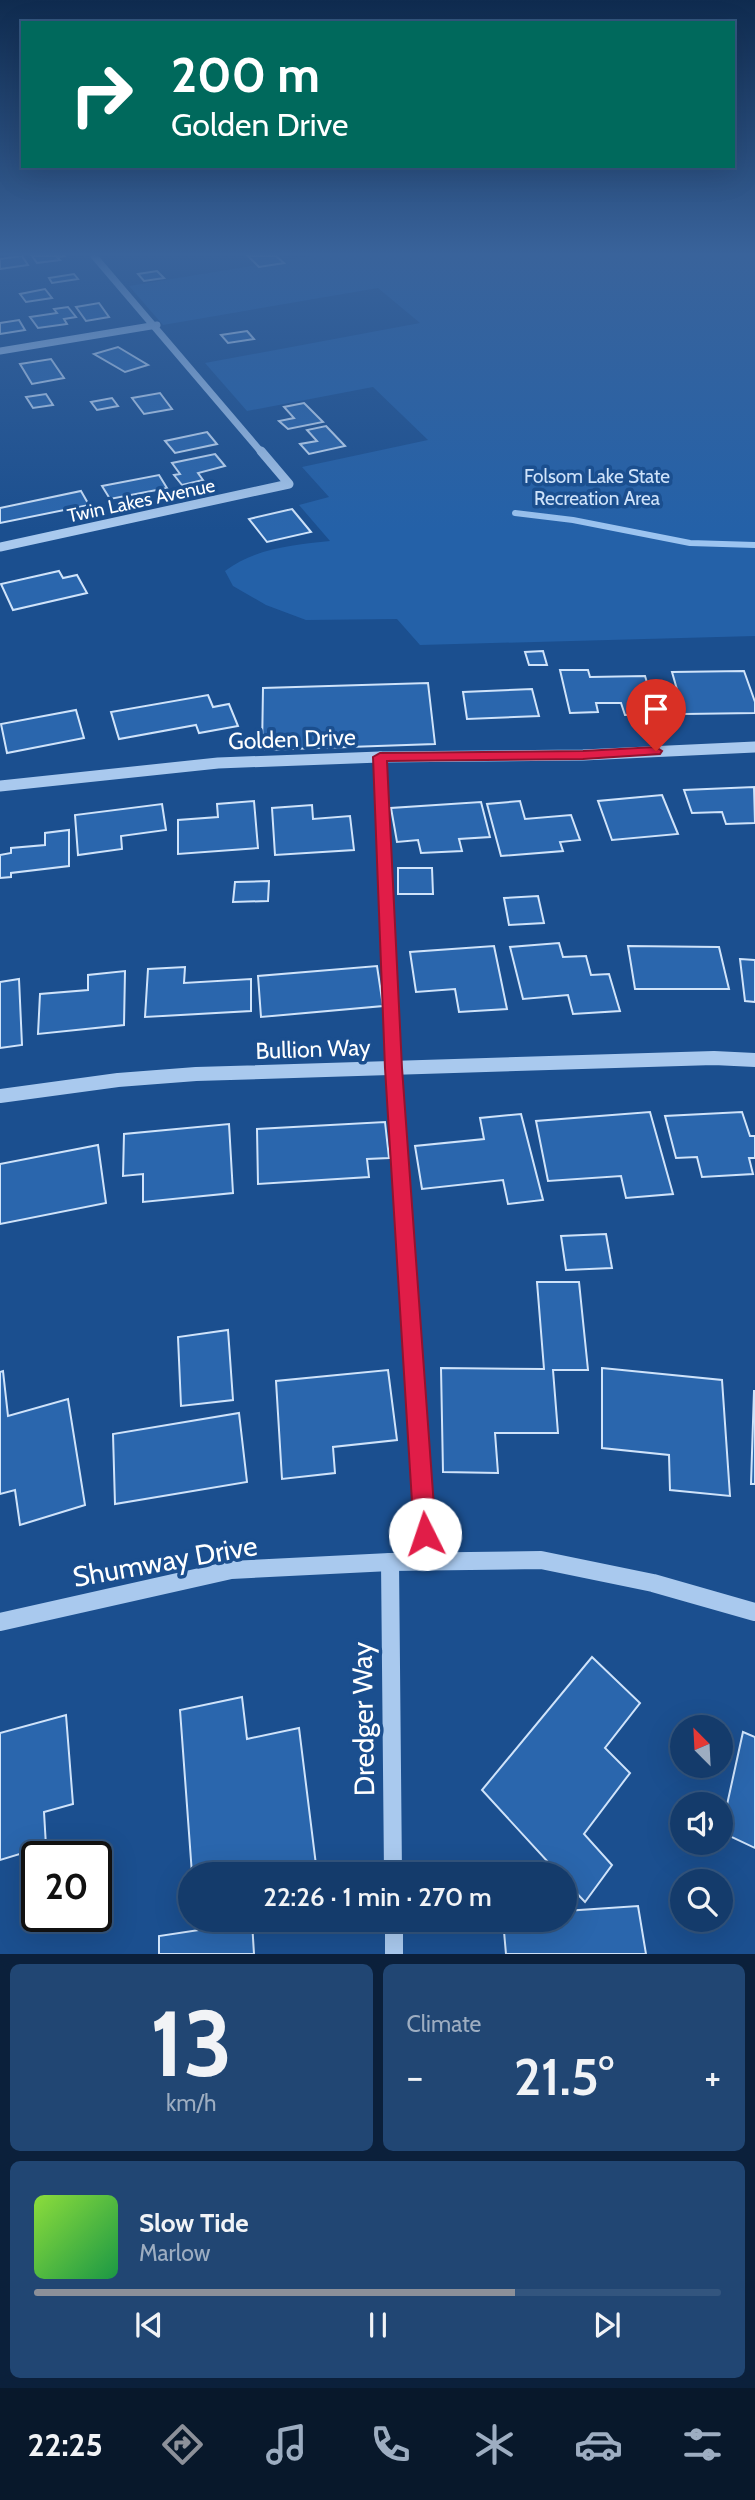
<!DOCTYPE html>
<meta charset="utf-8">
<style>
body{margin:0;font-family:Cabin,sans-serif;background:#214673;color:#f1f3f6;height:100vh;display:flex;flex-direction:column;font-size:26px;white-space:nowrap}
*{box-sizing:border-box;margin:0}
p{font-size:23px;color:#9dadc1}
.icon{flex:none;width:38px;height:38px;fill:none;stroke:currentColor;stroke-width:2;stroke-linecap:round;stroke-linejoin:round}
.map{position:relative;height:1954px;overflow:hidden}
.side{display:flex;flex-direction:column;gap:10px;padding:10px;background:#0b203b;flex:1}
.side>*{flex:none}
.guide{position:absolute;left:21px;top:21px;width:714px;height:147px;border-radius:0px;box-shadow:0 7px 28px #0002,0 0 0 2px #33557e;background:#00695c;color:#fff;overflow:hidden}
.needle{width:46px;rotate:336deg}
.fabs{position:absolute;left:670px;top:1715px;display:grid;gap:14px}
.fabs a{display:grid;place-items:center;width:63px;height:63px;border-radius:50%;background:#143b6b;box-shadow:0 7px 28px #0002,0 0 0 2px #33557e;font-size:35px}
.speed{position:absolute;left:21px;top:1841px;display:flex;gap:14px;font-size:35px;font-weight:700;text-align:center}
.speed>*{display:grid;place-content:center;width:91px;height:91px;border-radius:50%;background:#143b6b;box-shadow:0 7px 28px #0002,0 0 0 2px #33557e;line-height:1}
.speed .limit{border:4px solid #111;border-radius:10px;background:#fff;color:#111}
.pin{position:absolute;display:grid;place-items:center;width:60px;height:60px;color:#fff;margin:-72px -30px;border-radius:50% 50% 50% 0;rotate:-45deg;box-shadow:0 0 7px #0007}
.pin .icon{rotate:45deg}
.me{position:absolute;width:77px;margin:-38px;rotate:356deg;stroke-linejoin:round;filter:drop-shadow(0 0 5px #0008)}
.turn{display:flex;align-items:center;gap:24px;height:147px;padding:0 35px;font-size:32px}
.turn .icon{width:91px;height:91px;stroke-width:2.5}
.turn b{display:block;font-size:49px;line-height:60px}
.big{font-size:52px;font-weight:600;line-height:1.1}
.side .tile{flex:1;display:flex;flex-direction:column;justify-content:center;gap:10px;min-width:0;padding:0 24px;border-radius:10px;background:#214673}
.side .dial{align-items:center;gap:0}
.dial b{font-size:91px;line-height:1}
.song{display:flex;align-items:center;gap:21px}
.cover{width:84px;height:84px;border-radius:10px;background:linear-gradient(135deg,hsl(90 70% 55%),hsl(140 70% 35%))}
.played{height:7px;border-radius:4px;background:linear-gradient(90deg,#8c9099 70%,#33557e 70%)}
.keys{display:flex;justify-content:space-around;direction:ltr}
.heat{display:flex;justify-content:space-between;align-items:center;font-size:38px;direction:ltr}
.side .tiles{flex:1;display:grid;gap:10px;grid-template-columns:1fr 1fr}
.tile:last-child{grid-column:span 2}
.trip{position:absolute;left:178px;top:1862px;width:399px;height:70px;border-radius:35px;background:#143b6b;box-shadow:0 7px 28px #0002,0 0 0 2px #33557e;font-weight:600;line-height:70px;text-align:center}
.tabs{display:flex;height:112px;justify-content:space-around;align-items:center;background:#08182b;color:#9dadc1}
.tabs .icon{width:49px;height:49px}
.tabs .active{color:#8c9099}
.tabs b{font-size:32px;color:#f1f3f6}
.map>svg:first-child{display:block}
.green{fill:#2461a8}
.lines{fill:none;stroke-linecap:round;stroke-linejoin:round}
.stream{stroke:#9cc4f0;stroke-width:6}
.building{fill:#2a66ad;stroke:#cfe3fa;stroke-width:2}
.minor-far4{stroke:#a9c9ee;stroke-width:7}
.minor-far3{stroke:#a9c9ee;stroke-width:9}
.minor-far2{stroke:#a9c9ee;stroke-width:11}
.minor-far1{stroke:#a9c9ee;stroke-width:14}
.minor{stroke:#a9c9ee;stroke-width:18}
.route{fill:#e11d48;stroke:#92132f;stroke-width:2}
.labels{text-anchor:middle;stroke-width:7;stroke-linejoin:round;paint-order:stroke}
.far-park-label{font-size:19px;fill:#cfe3fa;stroke:#1b4f8f}
.far-street-label{font-size:19px;fill:#fff;stroke:#1b4f8f}
.street-label{font-size:23px;fill:#fff;stroke:#1b4f8f}
.near-street-label{font-size:28px;fill:#fff;stroke:#1b4f8f}
</style>
<div class="map">
<svg width="755" height="1954" viewBox="0 0 755 1954">
<rect width="100%" height="100%" fill="#1b4f8f"/>
<path class="green" d="M313,256H755V636L420,645L397,619L306,620L266,605L233,586L225,571C255,548 294,545 330,541L299,505L329,497L302,467L428,440L373,387L247,411L205,363L420,323L378,288L163,325L129,286Z"/>
<g class="lines">
<polyline class="stream" points="515,513 573,520 690,543 755,545"/>
</g>
<g class="building">
<polygon points="22,256 28,265 0,269 0,259"/>
<polygon points="32,256 66,256 57,257 60,260 37,263"/>
<polygon points="248,256 276,256 284,263 259,267"/>
<polygon points="157,271 164,278 144,281 138,274"/>
<polygon points="74,274 78,279 52,283 49,278"/>
<polygon points="45,289 52,298 26,302 20,294"/>
<polygon points="99,303 109,317 86,321 76,307"/>
<polygon points="68,307 76,317 64,319 67,324 38,328 30,317 57,313 54,309"/>
<polygon points="19,320 25,330 0,334 0,323"/>
<polygon points="247,331 254,339 228,343 221,335"/>
<polygon points="118,347 148,365 125,372 94,354"/>
<polygon points="51,359 64,378 32,384 20,364"/>
<polygon points="160,393 172,409 144,414 132,398"/>
<polygon points="46,394 53,405 33,408 26,397"/>
<polygon points="112,398 118,406 97,410 91,402"/>
<polygon points="304,403 323,422 288,429 279,421 294,418 284,407"/>
<polygon points="326,426 345,446 309,454 300,444 317,441 307,430"/>
<polygon points="207,432 217,444 175,453 165,441"/>
<polygon points="215,454 225,466 198,473 203,480 182,485 174,475 180,474 172,463"/>
<polygon points="159,475 167,488 110,499 102,486"/>
<polygon points="81,491 89,505 0,523 0,508"/>
<polygon points="292,509 311,532 267,542 249,519"/>
<polygon points="59,571 63,578 77,575 87,593 13,610 1,584"/>
<polygon points="543,651 547,665 529,665 525,652"/>
<polygon points="560,670 588,670 590,677 645,676 657,714 625,715 621,703 596,703 598,712 570,713"/>
<polygon points="744,671 755,702 755,713 684,714 672,672"/>
<polygon points="428,683 435,744 262,750 263,688"/>
<polygon points="532,689 539,716 467,719 463,692"/>
<polygon points="208,695 213,707 229,704 238,726 199,733 196,725 119,739 111,712"/>
<polygon points="76,710 84,738 7,753 1,724"/>
<polygon points="754,787 755,823 726,824 722,812 692,813 684,790"/>
<polygon points="662,795 678,834 612,840 598,801"/>
<polygon points="254,801 258,848 178,854 178,820 218,817 217,804"/>
<polygon points="520,801 525,819 571,815 580,840 560,842 563,851 501,856 487,804"/>
<polygon points="481,802 490,837 459,839 462,851 421,853 418,840 397,842 391,808"/>
<polygon points="162,804 166,830 121,836 122,849 78,855 75,815"/>
<polygon points="312,805 313,819 350,816 354,850 275,855 272,808"/>
<polygon points="69,830 69,866 11,873 11,877 0,878 0,855 11,853 11,848 45,845 45,833"/>
<polygon points="398,868 432,868 433,894 398,894"/>
<polygon points="269,881 268,901 233,902 235,882"/>
<polygon points="538,896 544,923 509,925 504,898"/>
<polygon points="559,943 563,957 586,956 591,975 609,974 620,1011 573,1014 568,995 523,999 510,947"/>
<polygon points="494,946 507,1009 459,1012 455,989 416,992 410,952"/>
<polygon points="628,946 719,947 729,989 635,989"/>
<polygon points="740,959 755,960 755,1002 745,1001"/>
<polygon points="377,966 383,1006 261,1017 258,976"/>
<polygon points="185,967 184,983 251,979 251,1011 145,1017 148,969"/>
<polygon points="125,971 124,1025 38,1034 40,994 88,990 88,975"/>
<polygon points="19,979 22,1045 0,1048 0,982"/>
<polygon points="650,1112 673,1194 626,1198 621,1176 548,1181 536,1121"/>
<polygon points="742,1112 750,1136 755,1136 755,1158 749,1158 753,1174 702,1177 697,1157 676,1158 665,1116"/>
<polygon points="521,1114 543,1200 508,1204 503,1180 422,1189 415,1146 484,1139 480,1118"/>
<polygon points="385,1122 389,1158 367,1159 369,1177 258,1184 257,1129"/>
<polygon points="229,1124 233,1193 143,1202 143,1174 123,1176 124,1134"/>
<polygon points="98,1145 106,1203 0,1224 0,1164"/>
<polygon points="606,1234 612,1268 566,1270 561,1236"/>
<polygon points="537,1282 579,1282 588,1370 553,1370 558,1433 495,1433 498,1473 443,1472 441,1368 544,1369"/>
<polygon points="228,1330 233,1400 181,1406 178,1337"/>
<polygon points="602,1368 722,1380 730,1496 670,1490 669,1455 602,1448"/>
<polygon points="388,1370 397,1440 333,1447 335,1473 282,1479 276,1381"/>
<polygon points="3,1371 8,1416 68,1399 85,1505 20,1525 15,1490 0,1494 0,1372"/>
<polygon points="754,1391 755,1391 755,1484 751,1484"/>
<polygon points="239,1413 247,1482 115,1504 113,1434"/>
<polygon points="592,1657 640,1703 605,1748 630,1773 584,1834 612,1865 585,1902 565,1881 565,1874 559,1874 482,1790"/>
<polygon points="242,1697 247,1739 299,1728 316,1865 273,1874 192,1874 180,1710"/>
<polygon points="66,1715 73,1804 44,1812 46,1846 0,1860 0,1733"/>
<polygon points="743,1732 755,1737 755,1848 721,1832"/>
<polygon points="638,1906 646,1954 506,1954 503,1920 565,1920 565,1911"/>
<polygon points="252,1922 254,1954 159,1954 159,1936"/>
</g>
<g class="lines">
<g class="minor-far4">
<polyline points="94,256 262,453"/>
<polyline points="0,351 157,325"/>
</g>
<polyline class="minor-far3" points="0,547 289,484 261,451"/>
<g class="minor-far2">
<polyline points="380,757 391,1024"/>
<polyline points="0,786 218,763 380,757 583,755 755,747"/>
</g>
<g class="minor-far1">
<polyline points="391,1022 418,1433"/>
<polyline points="0,1096 118,1080 196,1074 714,1058 755,1060"/>
</g>
<g class="minor">
<polyline points="418,1431 427,1562"/>
<polyline points="390,1562 393,1874"/>
<polyline points="0,1622 231,1570 390,1562 541,1560 653,1583 755,1612"/>
<polyline points="394,1920 394,1954"/>
</g>
</g>
<linearGradient id="sky" x2="0" y2="1"><stop stop-color="#0f2b4f"/><stop offset="0.48" stop-color="#39639b"/><stop offset="1" stop-color="#39639b" stop-opacity="0"/></linearGradient>
<rect width="755" height="530" fill="url(#sky)"/>
<polygon class="route" points="656,747 662,751 660,754 583,759 387,761 402,1068 436,1534 433,1542 425,1545 418,1542 414,1534 385,1068 373,757 380,753 583,751"/>
<g class="labels">
<g class="far-park-label">
<text x="597" y="483">Folsom Lake State<tspan x="597" dy="22">Recreation Area</tspan></text>
</g>
<g class="far-street-label">
<text transform="translate(141 500) rotate(-12)" y="7">Twin Lakes Avenue</text>
</g>
<g class="street-label">
<text transform="translate(292 739) rotate(-2)" y="8">Golden Drive</text>
<text transform="translate(313 1049) rotate(-2)" y="8">Bullion Way</text>
</g>
<g class="near-street-label">
<text transform="translate(165 1561) rotate(-10)" y="10">Shumway Drive</text>
<text transform="translate(363 1719) rotate(-91)" y="10">Dredger Way</text>
</g>
</g>
</svg>
<div class="fabs">
<a><svg class="needle" viewBox="-14 -14 28 28"><path d="M0-13l5 13h-10z" fill="#e53935"/><path d="M0 13l5-13h-10z" fill="#9dadc1"/></svg></a>
<a><svg class="icon" aria-label="sound" viewBox="0 0 24 24"><path d="M4 9h4l5-4v14l-5-4H4zM17 9q2 3 0 6"/></svg></a>
<a><svg class="icon" aria-label="search" viewBox="0 0 24 24"><circle cx="10" cy="10" r="6"/><path d="M15 15l6 6"/></svg></a>
</div>
<div class="speed"><div class="limit">20</div></div>
<div class="pin" style="left:656px;top:751px;background:#d93025"><svg class="icon" aria-label="arrive" viewBox="0 0 24 24"><path d="M6 21V4h12l-3 4 3 4H6"/></svg></div>
<svg class="me" style="left:425px;top:1534px" viewBox="-20 -20 40 40"><circle r="19" fill="#fff"/><path d="M0-13L10 11 0 6-10 11z" fill="#e11d48"/></svg>
<div class="trip">22:26 · 1 min · 270 m</div>
<div class="guide">
<div class="turn"><svg class="icon" aria-label="right" viewBox="0 0 24 24"><path d="M7 20v-9h11M14 6l5 5-5 5"/></svg><div><b>200 m</b>Golden Drive</div></div>
</div>
</div>
<section class="side">
<div class="tiles">
<div class="tile dial"><b>13</b><p>km/h</p></div>
<div class="tile"><p>Climate</p>
<div class="heat"><a>−</a><b class="big">21.5°</b><a>+</a></div>
</div>
<div class="tile">
<div class="song"><i class="cover"></i><div><b>Slow Tide</b><p>Marlow</p></div></div>
<div class="played"></div>
<div class="keys"><svg class="icon" aria-label="previous" viewBox="0 0 24 24"><path d="M18 5L8 12l10 7zM5 5v14"/></svg><svg class="icon" aria-label="pause" viewBox="0 0 24 24"><path d="M8 5v14M16 5v14"/></svg><svg class="icon" aria-label="next" viewBox="0 0 24 24"><path d="M6 5l10 7-10 7zM19 5v14"/></svg></div>
</div>
</div>
</section>
<nav class="tabs">
<b>22:25</b>
<svg class="icon active" aria-label="directions" viewBox="0 0 24 24"><path d="M12 3l9 9-9 9-9-9zM9 14v-3h6M13 9l2 2-2 2"/></svg>
<svg class="icon" aria-label="music" viewBox="0 0 24 24"><path d="M9 18V5l10-2v13"/><circle cx="6" cy="18" r="3"/><circle cx="16" cy="16" r="3"/></svg>
<svg class="icon" aria-label="phone" viewBox="0 0 24 24"><path d="M5 4h4l2 5-3 2q2 4 5 5l2-3 5 2v4C11 20 4 13 5 4z"/></svg>
<svg class="icon" aria-label="climate" viewBox="0 0 24 24"><path d="M12 3v18M4 7l16 10M4 17L20 7"/></svg>
<svg class="icon" aria-label="car" viewBox="0 0 24 24"><path d="M5 17H2v-5l4-1 3-4h7l3 4 3 1v5h-3M9 17h6M6 11h13"/><circle cx="7" cy="17" r="2"/><circle cx="17" cy="17" r="2"/></svg>
<svg class="icon" aria-label="filters" viewBox="0 0 24 24"><path d="M4 7h16M4 17h16"/><circle cx="9" cy="7" r="2"/><circle cx="15" cy="17" r="2"/></svg>
</nav>
